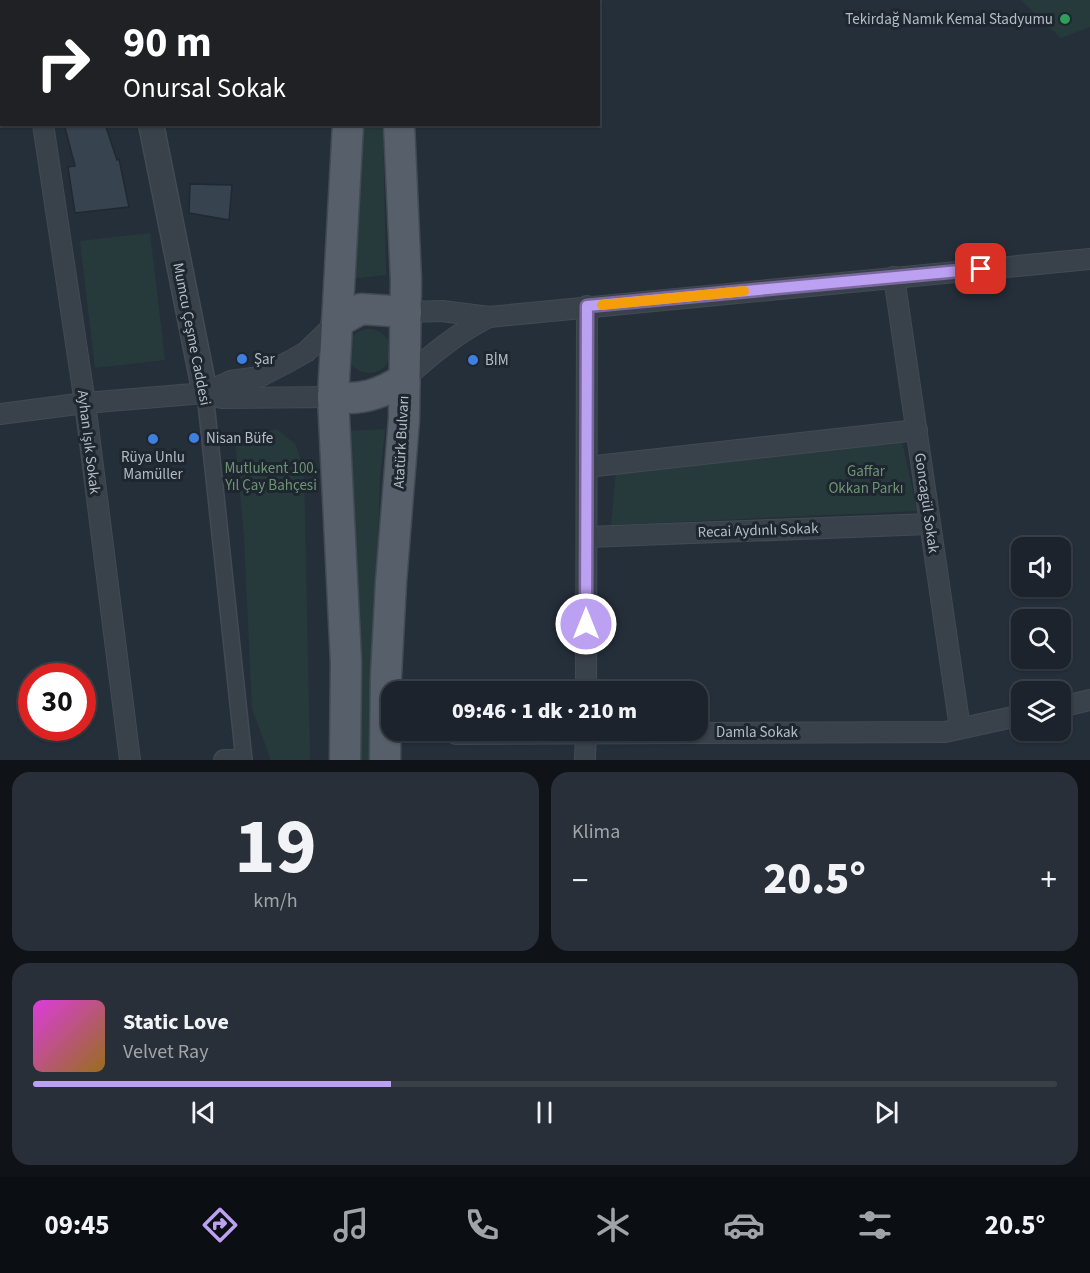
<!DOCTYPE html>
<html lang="tr">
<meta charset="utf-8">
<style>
body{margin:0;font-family:"Source Sans 3",sans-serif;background:#292f38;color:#f1f3f6;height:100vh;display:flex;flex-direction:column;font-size:22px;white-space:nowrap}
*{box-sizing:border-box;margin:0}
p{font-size:20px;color:#a0a4a9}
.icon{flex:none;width:33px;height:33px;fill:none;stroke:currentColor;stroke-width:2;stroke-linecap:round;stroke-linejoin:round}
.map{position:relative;height:760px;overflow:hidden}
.sheet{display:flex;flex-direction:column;gap:12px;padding:12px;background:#0f1318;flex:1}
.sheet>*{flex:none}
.banner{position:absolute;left:0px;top:0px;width:600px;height:126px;box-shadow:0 2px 4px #0004,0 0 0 2px #3a4048;background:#202124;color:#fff;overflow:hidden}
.tools{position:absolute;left:1011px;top:537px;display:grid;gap:12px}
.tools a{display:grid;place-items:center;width:60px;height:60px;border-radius:12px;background:#1c232c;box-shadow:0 2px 4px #0004,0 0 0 2px #3a4048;font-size:30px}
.speed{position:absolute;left:18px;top:663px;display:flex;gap:12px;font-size:30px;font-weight:700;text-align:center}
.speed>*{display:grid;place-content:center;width:78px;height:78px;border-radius:50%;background:#1c232c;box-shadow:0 2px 4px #0004,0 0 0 2px #3a4048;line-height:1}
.speed .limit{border:9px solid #d22;background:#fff;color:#111}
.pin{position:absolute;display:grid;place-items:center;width:51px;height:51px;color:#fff;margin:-26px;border-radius:12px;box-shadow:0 3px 9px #0006}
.me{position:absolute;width:66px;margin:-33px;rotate:0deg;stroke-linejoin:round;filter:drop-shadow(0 0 4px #0008)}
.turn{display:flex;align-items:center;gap:21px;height:126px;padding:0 24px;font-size:27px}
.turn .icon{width:78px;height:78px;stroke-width:2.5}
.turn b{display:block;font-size:42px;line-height:51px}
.big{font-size:45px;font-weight:800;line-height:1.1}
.sheet .tile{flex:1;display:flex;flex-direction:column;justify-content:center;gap:9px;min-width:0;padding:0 21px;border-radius:18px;background:#292f38}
.sheet .dial{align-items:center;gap:0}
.dial b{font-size:78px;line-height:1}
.song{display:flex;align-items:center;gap:18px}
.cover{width:72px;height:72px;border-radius:9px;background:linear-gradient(135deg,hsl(300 70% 55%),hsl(40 70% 35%))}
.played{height:6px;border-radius:3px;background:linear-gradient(90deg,#bca0f2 35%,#3a4048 35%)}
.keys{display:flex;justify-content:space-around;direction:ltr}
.heat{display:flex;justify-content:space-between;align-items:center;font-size:33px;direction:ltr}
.sheet .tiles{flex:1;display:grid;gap:12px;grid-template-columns:1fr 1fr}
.tile:last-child{grid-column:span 2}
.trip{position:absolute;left:381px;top:681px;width:327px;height:60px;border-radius:18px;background:#1c232c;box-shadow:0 2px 4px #0004,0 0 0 2px #3a4048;font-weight:800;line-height:60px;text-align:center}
.tab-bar{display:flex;height:96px;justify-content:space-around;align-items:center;background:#0b0e12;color:#a0a4a9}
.tab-bar .icon{width:42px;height:42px}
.tab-bar .active{color:#bca0f2}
.tab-bar b{font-size:27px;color:#f1f3f6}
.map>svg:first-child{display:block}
.green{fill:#273a3b}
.building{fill:#384350;stroke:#202831;stroke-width:1.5}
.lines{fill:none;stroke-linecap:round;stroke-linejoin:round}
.pedestrian-casing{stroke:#424a53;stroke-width:18}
.minor-casing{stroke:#424a53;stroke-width:22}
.tertiary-casing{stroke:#424a53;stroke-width:27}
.primary-casing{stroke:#424a53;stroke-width:33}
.pedestrian{stroke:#39414a;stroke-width:15}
.minor{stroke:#39414a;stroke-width:20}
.tertiary{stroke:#39414a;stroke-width:24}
.primary{stroke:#57606a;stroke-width:30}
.route-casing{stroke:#7a689d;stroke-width:15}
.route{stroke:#bca0f2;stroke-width:10}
.slow{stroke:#f59e0b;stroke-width:10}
.leisure-dot{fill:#2e9e5b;stroke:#1e262f;stroke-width:2}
.shop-dot{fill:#3f7fe0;stroke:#1e262f;stroke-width:2}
.labels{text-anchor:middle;stroke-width:6;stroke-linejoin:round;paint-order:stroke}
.poi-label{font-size:15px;fill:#b4bcc6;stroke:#1e262f;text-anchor:start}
.street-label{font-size:15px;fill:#b4bcc6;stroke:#1e262f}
.park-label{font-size:15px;fill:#6e9475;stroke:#1e262f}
</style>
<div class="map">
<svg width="1090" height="760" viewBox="0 0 1090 760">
<rect width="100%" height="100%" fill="#252f3a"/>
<g class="green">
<polygon points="1021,0 1090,0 1090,27 1061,38"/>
<polygon points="361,125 383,125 386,275 350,279"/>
<polygon points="150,233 165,360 95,368 80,241"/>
<circle cx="369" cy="351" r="22"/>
<polygon points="277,429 295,444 304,469 310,760 271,760 252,709 244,536 235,439"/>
<polygon points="385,429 380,478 372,760 355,760 345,431"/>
<polygon points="902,441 917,511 611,525 616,472"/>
</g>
<g class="building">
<polygon points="64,124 105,124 117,160 119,159 129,207 75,213 68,167 75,166"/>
<polygon points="190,184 232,185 229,220 189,213"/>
</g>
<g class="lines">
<defs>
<polyline id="pedestrian" points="205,393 244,760"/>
<g id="minor">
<polyline points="24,0 24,2"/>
<polyline points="43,124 85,403 130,760"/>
<polyline points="894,277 960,728"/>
<polyline points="406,312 442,311 489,317 1090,259"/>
<path d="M404,379C431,355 457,333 489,317"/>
<polyline points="205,393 222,398 333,397"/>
<polyline points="0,414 85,403 205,393 231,381 259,377 288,362 306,352 337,322"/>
<polyline points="587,467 917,430"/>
<polyline points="587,537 930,524"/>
<polyline points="586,692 587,306"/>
<polyline points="1060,707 1090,700"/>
<polyline points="456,734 945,732 1022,715"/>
<polyline points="224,760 240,760"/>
<polyline points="585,760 586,730"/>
</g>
<g id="tertiary">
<polyline points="126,0 127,2"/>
<polyline points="151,124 205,393"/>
</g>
<g id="primary">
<polyline points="355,2 355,0"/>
<polyline points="394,2 394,0"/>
<polyline points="337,322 361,309 406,312"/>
<path d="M333,397C360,401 382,394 404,379"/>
<polyline points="345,760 346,662 333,397 348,124"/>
<polyline points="385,760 386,676 391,582 404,419 406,280 399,124"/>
</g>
</defs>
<use href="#pedestrian" class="pedestrian-casing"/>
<use href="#minor" class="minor-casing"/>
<use href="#tertiary" class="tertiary-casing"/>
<use href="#primary" class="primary-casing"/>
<use href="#pedestrian" class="pedestrian"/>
<use href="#minor" class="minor"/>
<use href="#tertiary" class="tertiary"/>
<use href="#primary" class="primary"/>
</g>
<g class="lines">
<defs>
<polyline id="route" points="586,624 587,306 981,269"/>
</defs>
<use href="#route" class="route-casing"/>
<use href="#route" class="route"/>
<polyline class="slow" points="602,305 744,291"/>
</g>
<circle class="leisure-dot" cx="1065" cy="19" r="6"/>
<g class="shop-dot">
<circle cx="242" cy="359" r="6"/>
<circle cx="473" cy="360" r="6"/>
<circle cx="194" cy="438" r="6"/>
<circle cx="153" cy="439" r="6"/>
</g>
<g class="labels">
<g class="poi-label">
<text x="1053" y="24" text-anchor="end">Tekirdağ Namık Kemal Stadyumu</text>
<text x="254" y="364">Şar</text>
<text x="485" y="365">BİM</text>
<text x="206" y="443">Nisan Büfe</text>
<text x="153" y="462" text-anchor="middle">Rüya Unlu<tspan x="153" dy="17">Mamüller</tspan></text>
</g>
<g class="street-label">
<text transform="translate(192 334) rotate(79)" y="5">Mumcu Çeşme Caddesi</text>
<text transform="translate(89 442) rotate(83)" y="5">Ayhan Işık Sokak</text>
<text transform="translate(401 442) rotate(-87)" y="5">Atatürk Bulvarı</text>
<text transform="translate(927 503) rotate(82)" y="5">Goncagül Sokak</text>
<text transform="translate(758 530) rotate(-2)" y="5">Recai Aydınlı Sokak</text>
<text x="757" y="737">Damla Sokak</text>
</g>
<g class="park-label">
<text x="271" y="473">Mutlukent 100.<tspan x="271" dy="17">Yıl Çay Bahçesi</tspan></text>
<text x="866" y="476">Gaffar<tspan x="866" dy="17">Okkan Parkı</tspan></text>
</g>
</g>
</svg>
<div class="tools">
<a><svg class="icon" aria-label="sound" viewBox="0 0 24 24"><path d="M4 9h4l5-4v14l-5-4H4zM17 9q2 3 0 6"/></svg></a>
<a><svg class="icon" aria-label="search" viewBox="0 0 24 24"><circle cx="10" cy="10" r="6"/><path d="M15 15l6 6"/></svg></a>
<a><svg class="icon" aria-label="layers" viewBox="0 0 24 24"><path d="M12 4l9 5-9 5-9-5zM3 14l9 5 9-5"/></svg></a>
</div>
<div class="speed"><div class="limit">30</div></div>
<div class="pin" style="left:981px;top:269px;background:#d93025"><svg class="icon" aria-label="arrive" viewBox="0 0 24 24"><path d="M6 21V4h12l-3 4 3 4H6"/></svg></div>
<svg class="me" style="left:586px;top:624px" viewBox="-20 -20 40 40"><circle r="17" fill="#bca0f2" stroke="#fff" stroke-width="3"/><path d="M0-11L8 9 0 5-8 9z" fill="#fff"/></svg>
<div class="trip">09:46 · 1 dk · 210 m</div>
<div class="banner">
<div class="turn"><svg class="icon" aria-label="right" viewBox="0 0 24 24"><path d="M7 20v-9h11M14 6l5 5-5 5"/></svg><div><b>90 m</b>Onursal Sokak</div></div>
</div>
</div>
<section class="sheet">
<div class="tiles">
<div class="tile dial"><b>19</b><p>km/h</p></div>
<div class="tile"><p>Klima</p>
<div class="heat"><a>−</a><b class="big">20.5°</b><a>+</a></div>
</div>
<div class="tile">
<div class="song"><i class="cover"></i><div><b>Static Love</b><p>Velvet Ray</p></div></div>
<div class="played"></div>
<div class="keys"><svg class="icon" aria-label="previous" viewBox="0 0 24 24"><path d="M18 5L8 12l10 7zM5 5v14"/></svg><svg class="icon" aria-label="pause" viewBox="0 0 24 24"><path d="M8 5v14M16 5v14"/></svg><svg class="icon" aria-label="next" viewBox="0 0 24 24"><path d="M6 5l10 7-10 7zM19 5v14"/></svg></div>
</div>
</div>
</section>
<nav class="tab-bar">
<b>09:45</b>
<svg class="icon active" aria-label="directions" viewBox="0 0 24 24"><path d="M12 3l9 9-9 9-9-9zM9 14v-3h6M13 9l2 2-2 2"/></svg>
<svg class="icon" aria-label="music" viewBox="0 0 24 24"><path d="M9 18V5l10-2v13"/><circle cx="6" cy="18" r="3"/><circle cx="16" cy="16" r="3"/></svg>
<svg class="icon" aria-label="phone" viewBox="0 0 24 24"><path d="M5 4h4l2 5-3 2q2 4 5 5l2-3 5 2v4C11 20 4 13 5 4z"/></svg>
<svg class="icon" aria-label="climate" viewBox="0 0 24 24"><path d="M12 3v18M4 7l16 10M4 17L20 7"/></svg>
<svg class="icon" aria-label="car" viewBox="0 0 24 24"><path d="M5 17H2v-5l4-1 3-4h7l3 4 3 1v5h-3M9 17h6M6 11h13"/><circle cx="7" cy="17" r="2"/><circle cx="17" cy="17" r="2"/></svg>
<svg class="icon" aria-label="filters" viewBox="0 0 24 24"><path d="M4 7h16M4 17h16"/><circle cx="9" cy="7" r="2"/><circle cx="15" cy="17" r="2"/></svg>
<b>20.5°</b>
</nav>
